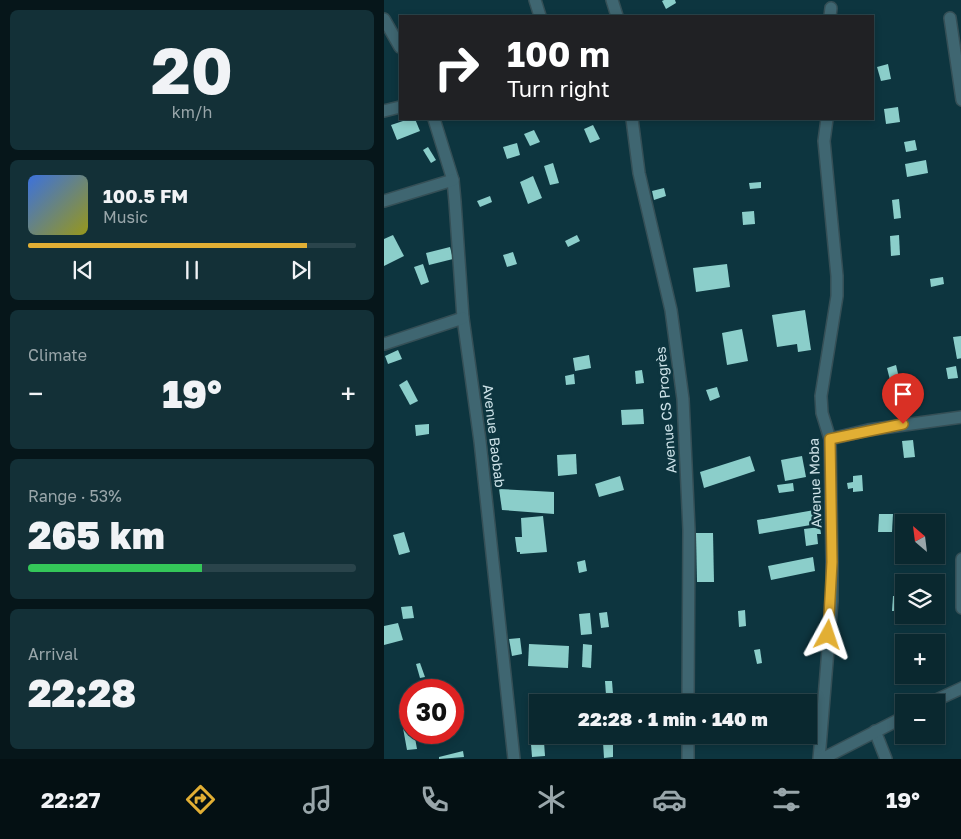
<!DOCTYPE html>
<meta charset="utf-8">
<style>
body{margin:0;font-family:"Golos Text",sans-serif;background:#133037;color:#f1f3f6;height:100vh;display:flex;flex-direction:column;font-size:19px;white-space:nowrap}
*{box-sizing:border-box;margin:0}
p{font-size:16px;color:#99a6aa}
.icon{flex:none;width:28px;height:28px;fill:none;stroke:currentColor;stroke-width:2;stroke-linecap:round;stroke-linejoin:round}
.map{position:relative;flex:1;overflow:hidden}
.panel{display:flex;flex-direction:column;gap:10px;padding:10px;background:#06161a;width:384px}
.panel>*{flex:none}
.banner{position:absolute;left:15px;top:15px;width:475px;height:105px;border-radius:0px;box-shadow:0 2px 8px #0003,0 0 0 1px #2a444b;background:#202124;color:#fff;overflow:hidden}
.needle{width:32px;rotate:332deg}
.tools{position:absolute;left:511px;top:514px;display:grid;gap:10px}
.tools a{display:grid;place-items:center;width:50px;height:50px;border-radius:0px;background:#0a282f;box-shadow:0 2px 8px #0003,0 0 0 1px #2a444b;font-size:25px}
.speed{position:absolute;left:15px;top:679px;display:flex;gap:10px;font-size:25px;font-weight:700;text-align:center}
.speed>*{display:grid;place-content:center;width:65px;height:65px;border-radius:50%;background:#0a282f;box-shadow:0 2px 8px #0003,0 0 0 1px #2a444b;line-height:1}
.speed .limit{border:8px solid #d22;background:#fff;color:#111}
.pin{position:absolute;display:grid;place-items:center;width:42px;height:42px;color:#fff;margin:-51px -21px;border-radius:50% 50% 50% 0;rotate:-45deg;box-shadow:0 0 5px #0007}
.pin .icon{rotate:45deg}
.me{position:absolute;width:55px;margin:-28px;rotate:5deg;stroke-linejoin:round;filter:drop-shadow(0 0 4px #0008)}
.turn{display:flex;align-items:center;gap:18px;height:105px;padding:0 25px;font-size:22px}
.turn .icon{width:65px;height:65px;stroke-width:2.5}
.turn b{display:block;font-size:35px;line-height:42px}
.big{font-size:38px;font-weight:800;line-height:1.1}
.panel .card{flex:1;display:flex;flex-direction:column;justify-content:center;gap:8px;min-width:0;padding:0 18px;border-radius:8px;background:#133037}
.panel .dial{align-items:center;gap:0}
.dial b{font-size:65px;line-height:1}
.song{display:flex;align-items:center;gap:15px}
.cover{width:60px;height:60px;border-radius:8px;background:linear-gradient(135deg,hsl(220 70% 55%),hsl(60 70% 35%))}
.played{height:5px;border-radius:2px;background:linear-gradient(90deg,#e2af34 85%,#2a444b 85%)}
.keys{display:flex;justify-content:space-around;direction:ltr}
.heat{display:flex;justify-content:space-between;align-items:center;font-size:28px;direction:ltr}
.charge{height:8px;border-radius:4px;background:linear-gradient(90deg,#34c759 53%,#2a444b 0)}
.trip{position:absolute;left:145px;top:694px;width:288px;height:50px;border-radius:0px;background:#0a282f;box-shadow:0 2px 8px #0003,0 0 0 1px #2a444b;font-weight:800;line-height:50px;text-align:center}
.dock{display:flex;height:80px;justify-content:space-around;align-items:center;background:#041013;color:#99a6aa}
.dock .icon{width:35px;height:35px}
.dock .active{color:#e2af34}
.dock b{font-size:22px;color:#f1f3f6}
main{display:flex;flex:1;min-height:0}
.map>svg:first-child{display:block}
.building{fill:#8bceca}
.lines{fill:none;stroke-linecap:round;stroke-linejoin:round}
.minor-casing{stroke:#354f56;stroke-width:14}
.minor{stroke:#3f6671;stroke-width:11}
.route-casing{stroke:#937222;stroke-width:12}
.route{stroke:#e2af34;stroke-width:9}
.labels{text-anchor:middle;stroke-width:5;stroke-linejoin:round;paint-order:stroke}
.street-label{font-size:14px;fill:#cde2e8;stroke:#0d353f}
</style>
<main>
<section class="panel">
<div class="card dial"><b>20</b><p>km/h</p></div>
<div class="card">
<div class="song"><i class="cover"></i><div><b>100.5 FM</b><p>Music</p></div></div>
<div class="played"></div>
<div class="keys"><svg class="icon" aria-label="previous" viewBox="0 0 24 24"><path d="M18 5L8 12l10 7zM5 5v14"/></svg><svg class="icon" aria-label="pause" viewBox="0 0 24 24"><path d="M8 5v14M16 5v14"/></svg><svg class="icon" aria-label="next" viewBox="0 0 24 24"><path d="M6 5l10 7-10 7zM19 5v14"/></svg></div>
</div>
<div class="card"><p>Climate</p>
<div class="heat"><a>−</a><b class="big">19°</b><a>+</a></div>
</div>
<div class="card"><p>Range · 53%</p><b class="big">265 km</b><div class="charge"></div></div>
<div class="card"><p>Arrival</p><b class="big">22:28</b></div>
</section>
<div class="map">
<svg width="578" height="759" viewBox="0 0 578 759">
<rect width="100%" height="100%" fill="#0d353f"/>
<g class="building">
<polygon points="280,0 291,0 292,3 282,9 278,1"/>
<polygon points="504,64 507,79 497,81 493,67"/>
<polygon points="514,107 516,122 502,124 500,109"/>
<polygon points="25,119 31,119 36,131 13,140 7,125"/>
<polygon points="209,125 216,139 206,143 200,129"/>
<polygon points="150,130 156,142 146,146 140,134"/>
<polygon points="531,140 533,150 522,152 520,142"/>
<polygon points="133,143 136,155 123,159 119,147"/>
<polygon points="44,147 52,160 47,163 39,150"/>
<polygon points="542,160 544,173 523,177 521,164"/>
<polygon points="169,163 175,183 166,185 160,166"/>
<polygon points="149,176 158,198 144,204 136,182"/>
<polygon points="377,182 377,188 366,189 365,183"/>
<polygon points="280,188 282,196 270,200 268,191"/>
<polygon points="106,196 108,202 96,207 93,201"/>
<polygon points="515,199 517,218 510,219 508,200"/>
<polygon points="370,211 371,224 359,225 358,212"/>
<polygon points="9,235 20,256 0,266 0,239"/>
<polygon points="193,235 196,241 184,247 181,241"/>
<polygon points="515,235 516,255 507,256 506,236"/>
<polygon points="66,247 69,259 45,265 42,253"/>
<polygon points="129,252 133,264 123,267 119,255"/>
<polygon points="39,264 45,282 37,285 30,267"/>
<polygon points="343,264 346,287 312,292 309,268"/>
<polygon points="559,277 560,284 547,287 546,279"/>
<polygon points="421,310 427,350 414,352 413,344 393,347 388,315"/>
<polygon points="358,329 364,361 343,365 338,333"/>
<polygon points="578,336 578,358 573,359 569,337"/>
<polygon points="14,350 18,359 4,364 1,356"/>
<polygon points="205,355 207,368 191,371 189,358"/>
<polygon points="512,365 516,382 507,384 503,368"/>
<polygon points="572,366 574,378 564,379 562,368"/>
<polygon points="258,370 260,383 252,384 251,371"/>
<polygon points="190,374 191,384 182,385 181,376"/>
<polygon points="23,380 34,401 26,405 15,385"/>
<polygon points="333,387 336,397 326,401 322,390"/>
<polygon points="259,409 260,424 238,425 237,410"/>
<polygon points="45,424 45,434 32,436 31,425"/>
<polygon points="529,440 531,457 520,458 518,441"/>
<polygon points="192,454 193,474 174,476 173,455"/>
<polygon points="366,456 371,471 320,488 316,472"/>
<polygon points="418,456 422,477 401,481 397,460"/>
<polygon points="478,475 479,491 469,492 469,488 464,489 463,483 469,482 469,476"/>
<polygon points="236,476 240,490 215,497 211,484"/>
<polygon points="409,483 410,491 395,493 393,485"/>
<polygon points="115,489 170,492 170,514 118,510"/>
<polygon points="436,509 438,523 375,534 373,520"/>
<polygon points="495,514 509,514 508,532 494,532"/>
<polygon points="159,516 163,552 136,554 136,552 133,552 131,537 138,537 137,518"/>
<polygon points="436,527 437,534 433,534 434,544 422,546 420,529"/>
<polygon points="20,532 26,552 15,555 9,535"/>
<polygon points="312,533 329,533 330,582 313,582"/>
<polygon points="429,557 431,571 387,580 384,566"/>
<polygon points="201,560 203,571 195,573 193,562"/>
<polygon points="509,596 516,596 515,611 508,611"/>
<polygon points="28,606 30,618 19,619 17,607"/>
<polygon points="361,610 362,626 355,627 354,611"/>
<polygon points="223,612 225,627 217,628 215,613"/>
<polygon points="206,613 208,634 197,635 195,614"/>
<polygon points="14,623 19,640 0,645 0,626"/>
<polygon points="136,638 138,654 128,656 125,639"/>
<polygon points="521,639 523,642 520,642 520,653 515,656 510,646"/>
<polygon points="145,644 185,646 184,668 144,666"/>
<polygon points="199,644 208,645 207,668 198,667"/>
<polygon points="376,649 378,663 373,664 370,650"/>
<polygon points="36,663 41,677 36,678 32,664"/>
<polygon points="221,681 228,681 229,694 222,695"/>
<polygon points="26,727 26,732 30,732 33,749 23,750 19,728"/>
<polygon points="160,742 161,756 148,757 147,744"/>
<polygon points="219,742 229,742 229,757 220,758"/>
<polygon points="79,751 80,757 55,759 55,757"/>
</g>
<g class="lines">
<defs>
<g id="minor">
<polyline points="151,0 156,16"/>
<polyline points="228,0 233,16"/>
<polyline points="446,16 447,8"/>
<polyline points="566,18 578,100"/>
<polyline points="0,19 16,47"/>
<polyline points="0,111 16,107"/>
<polyline points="50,119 69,180 71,202 79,318 96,441 130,759"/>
<polyline points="248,119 255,173 287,310 299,399 305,530 304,702"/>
<polyline points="0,201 69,180"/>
<polyline points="0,344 79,318"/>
<polyline points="446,439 484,430 578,417"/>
<polyline points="578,559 578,608"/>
<polyline points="548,702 578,688"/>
<polyline points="491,731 502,759"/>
<polyline points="304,759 304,735"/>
<polyline points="435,759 448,601 448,562 446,439 438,413 437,396 453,296 453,276 440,141 443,119"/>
<polyline points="438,759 520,717"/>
</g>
</defs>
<use href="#minor" class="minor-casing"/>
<use href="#minor" class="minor"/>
</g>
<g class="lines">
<defs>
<polyline id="route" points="444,635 448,562 446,439 519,424"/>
</defs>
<use href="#route" class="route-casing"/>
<use href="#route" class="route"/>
</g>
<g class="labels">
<g class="street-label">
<text transform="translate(282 410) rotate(-95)" y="5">Avenue CS Progrès</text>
<text transform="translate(110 436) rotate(83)" y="5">Avenue Baobab</text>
<text transform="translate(431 483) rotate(-92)" y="5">Avenue Moba</text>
</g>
</g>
</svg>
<div class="tools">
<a><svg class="needle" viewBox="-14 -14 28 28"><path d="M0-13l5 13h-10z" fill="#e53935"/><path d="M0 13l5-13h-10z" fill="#99a6aa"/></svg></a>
<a><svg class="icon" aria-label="layers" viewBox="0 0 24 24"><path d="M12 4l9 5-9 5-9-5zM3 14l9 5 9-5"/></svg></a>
<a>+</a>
<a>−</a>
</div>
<div class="speed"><div class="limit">30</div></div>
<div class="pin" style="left:519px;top:424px;background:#d93025"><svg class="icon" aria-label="arrive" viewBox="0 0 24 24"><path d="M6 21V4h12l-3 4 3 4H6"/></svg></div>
<svg class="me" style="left:444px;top:635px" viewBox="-20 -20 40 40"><path d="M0-17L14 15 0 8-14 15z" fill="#e2af34" stroke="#fff" stroke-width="4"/></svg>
<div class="trip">22:28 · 1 min · 140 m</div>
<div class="banner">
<div class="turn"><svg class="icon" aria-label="right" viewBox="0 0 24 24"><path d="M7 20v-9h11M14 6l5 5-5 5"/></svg><div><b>100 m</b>Turn right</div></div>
</div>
</div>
</main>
<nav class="dock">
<b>22:27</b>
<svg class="icon active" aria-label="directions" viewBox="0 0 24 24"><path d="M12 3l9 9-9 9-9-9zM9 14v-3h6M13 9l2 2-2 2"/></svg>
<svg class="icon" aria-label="music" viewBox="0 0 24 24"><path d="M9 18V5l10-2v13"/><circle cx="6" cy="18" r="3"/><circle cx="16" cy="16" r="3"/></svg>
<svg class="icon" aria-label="phone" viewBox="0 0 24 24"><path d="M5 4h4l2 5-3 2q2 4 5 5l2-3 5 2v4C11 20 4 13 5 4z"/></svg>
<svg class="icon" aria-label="climate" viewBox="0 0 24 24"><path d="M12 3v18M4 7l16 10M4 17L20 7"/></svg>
<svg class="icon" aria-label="car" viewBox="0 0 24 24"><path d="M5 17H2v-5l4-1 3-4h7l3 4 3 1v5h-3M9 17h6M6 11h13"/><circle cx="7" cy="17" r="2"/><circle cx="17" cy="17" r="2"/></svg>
<svg class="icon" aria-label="filters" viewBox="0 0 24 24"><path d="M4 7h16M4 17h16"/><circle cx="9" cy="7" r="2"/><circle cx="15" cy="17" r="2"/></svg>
<b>19°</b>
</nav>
